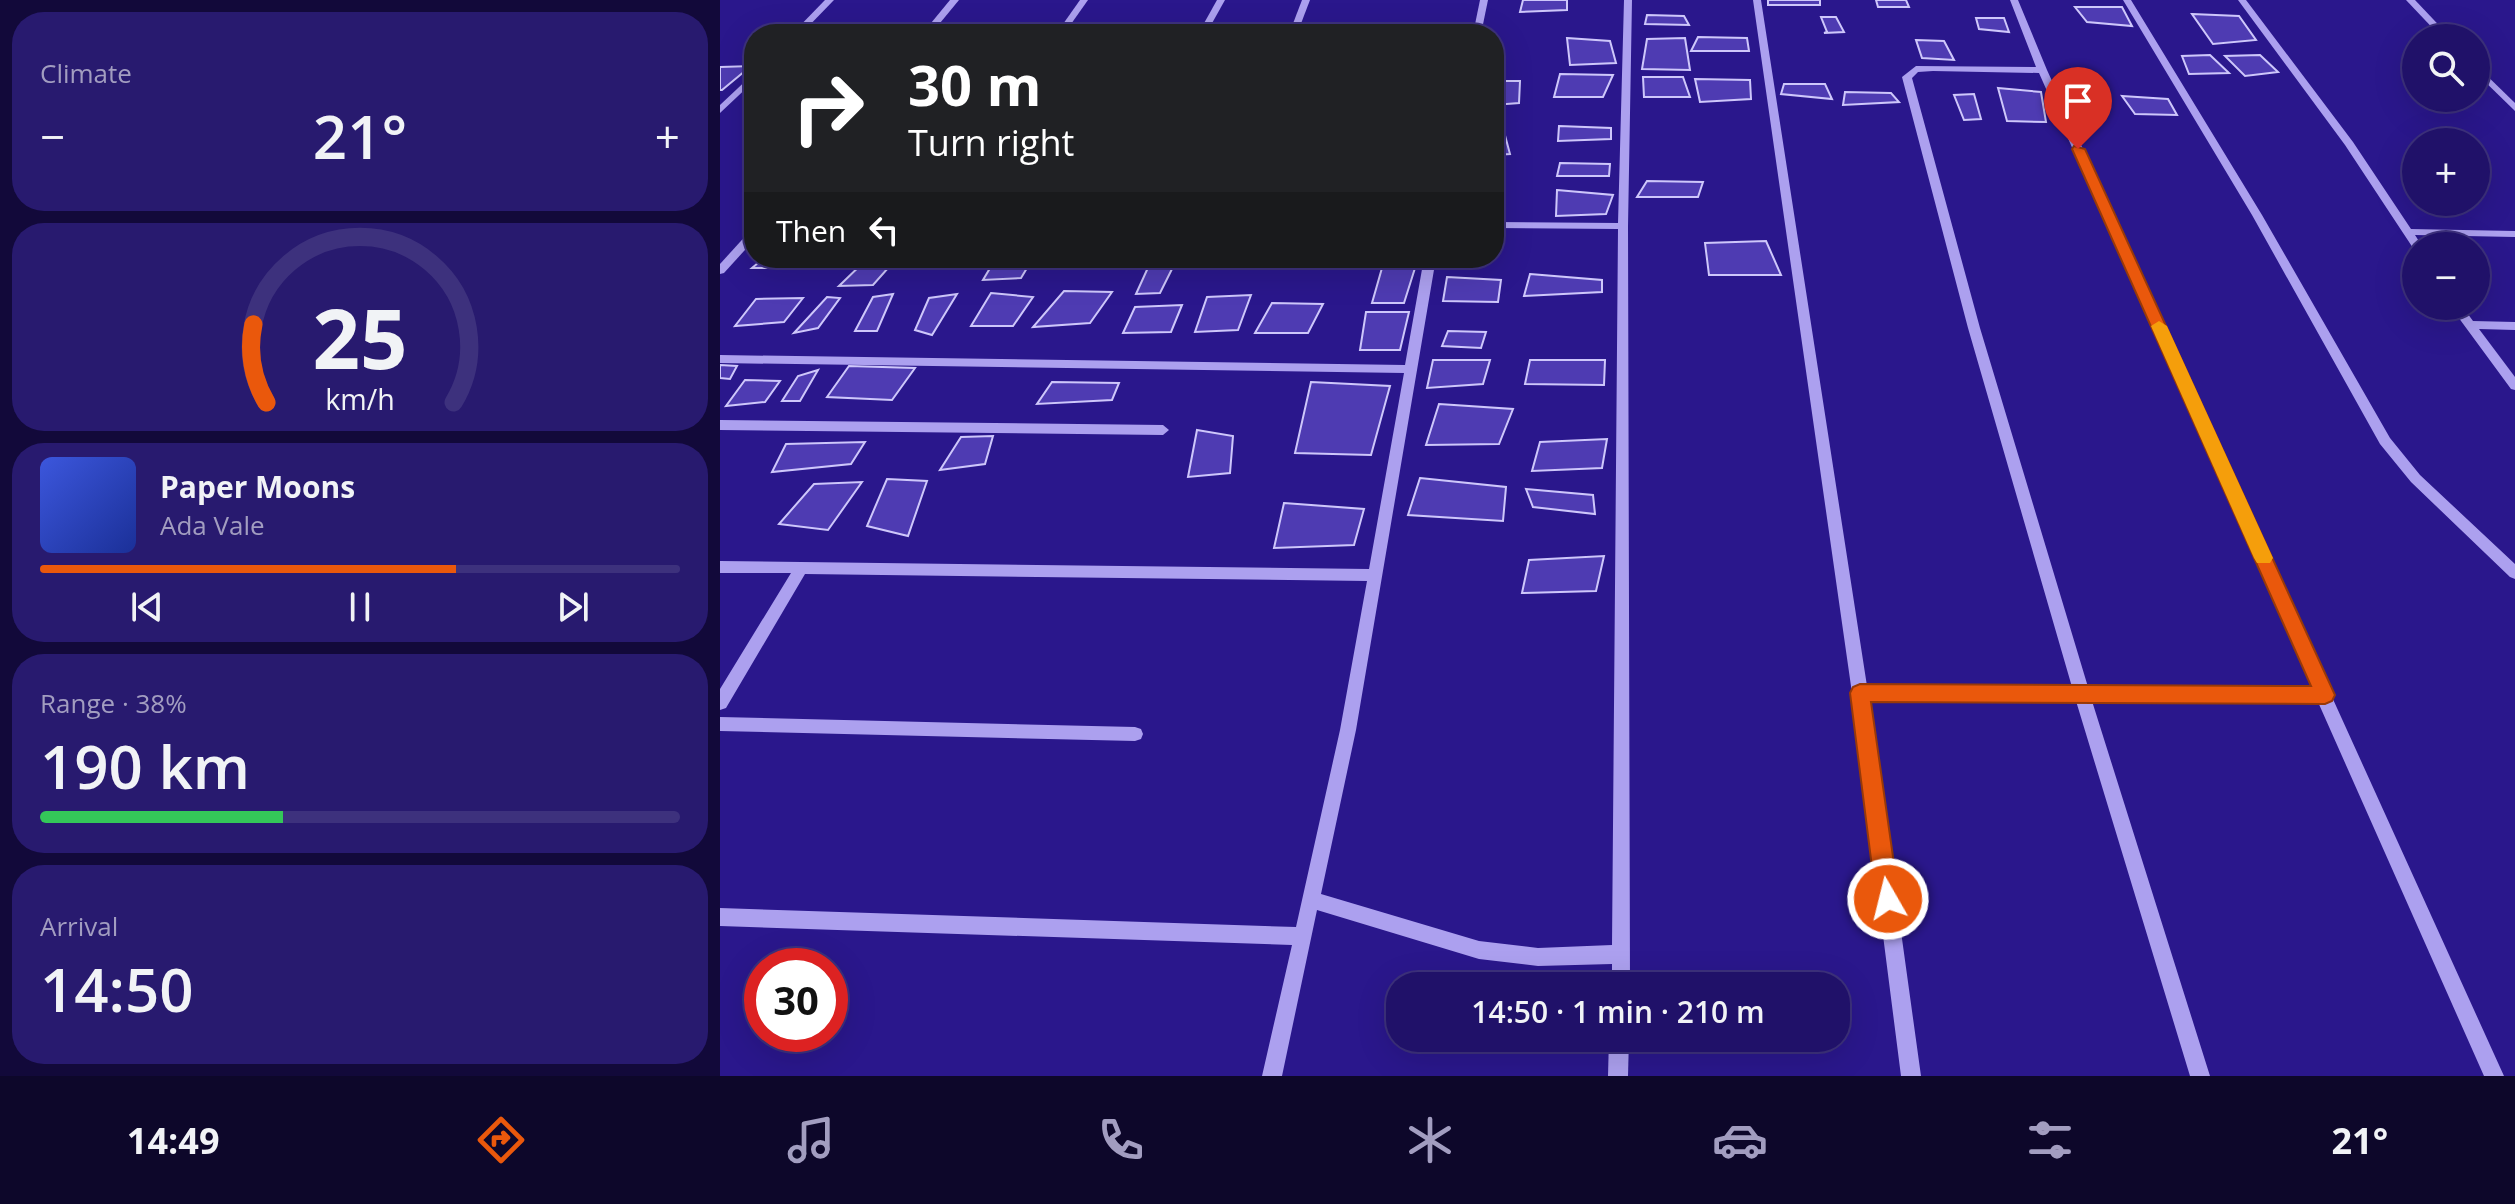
<!DOCTYPE html>
<meta charset="utf-8">
<style>
body{margin:0;font-family:"Open Sans",sans-serif;background:#281a6f;color:#f1f3f6;height:100vh;display:flex;flex-direction:column;font-size:30px;white-space:nowrap}
*{box-sizing:border-box;margin:0}
p{font-size:26px;color:#a29dc0}
.icon{flex:none;width:44px;height:44px;fill:none;stroke:currentColor;stroke-width:2;stroke-linecap:round;stroke-linejoin:round}
.map{position:relative;flex:1;overflow:hidden}
.drawer{display:flex;flex-direction:column;gap:12px;padding:12px;background:#12093a;width:720px}
.drawer>*{flex:none}
.top-card{position:absolute;left:24px;top:24px;width:760px;height:244px;border-radius:32px;box-shadow:0 8px 32px #0002,0 0 0 2px #3d317d;background:#202124;color:#fff;overflow:hidden}
.buttons{position:absolute;left:1682px;top:24px;display:grid;gap:16px}
.buttons a{display:grid;place-items:center;width:88px;height:88px;border-radius:50%;background:#201169;box-shadow:0 8px 32px #0002,0 0 0 2px #3d317d;font-size:40px}
.speed{position:absolute;left:24px;top:948px;display:flex;gap:16px;font-size:40px;font-weight:700;text-align:center}
.speed>*{display:grid;place-content:center;width:104px;height:104px;border-radius:50%;background:#201169;box-shadow:0 8px 32px #0002,0 0 0 2px #3d317d;line-height:1}
.speed .limit{border:12px solid #d22;background:#fff;color:#111}
.pin{position:absolute;display:grid;place-items:center;width:68px;height:68px;color:#fff;margin:-82px -34px;border-radius:50% 50% 50% 0;rotate:-45deg;box-shadow:0 0 8px #0007}
.pin .icon{rotate:45deg}
.me{position:absolute;width:88px;margin:-44px;rotate:352deg;stroke-linejoin:round;filter:drop-shadow(0 0 6px #0008)}
.turn{display:flex;align-items:center;gap:28px;height:168px;padding:0 32px;font-size:36px}
.turn .icon{width:104px;height:104px;stroke-width:2.5}
.turn b{display:block;font-size:56px;line-height:68px}
.then{display:flex;align-items:center;height:76px;padding:0 32px;background:#0003;gap:16px;font-size:30px}
.big{font-size:60px;font-weight:600;line-height:1.1}
.drawer .widget{flex:1;display:flex;flex-direction:column;justify-content:center;gap:12px;min-width:0;padding:0 28px;border-radius:32px;background:#281a6f}
.drawer .dial{align-items:center;gap:0}
.dial svg{height:208px;overflow:visible;fill:none;stroke:#3d317d;stroke-width:7;stroke-linecap:round;text-anchor:middle}
.dial text{fill:#f1f3f6;stroke:none}
.song{display:flex;align-items:center;gap:24px}
.cover{width:96px;height:96px;border-radius:12px;background:linear-gradient(135deg,hsl(230 70% 55%),hsl(230 70% 35%))}
.played{height:8px;border-radius:4px;background:linear-gradient(90deg,#ea580c 65%,#3d317d 65%)}
.keys{display:flex;justify-content:space-around;direction:ltr}
.heat{display:flex;justify-content:space-between;align-items:center;font-size:44px;direction:ltr}
.charge{height:12px;border-radius:6px;background:linear-gradient(90deg,#34c759 38%,#3d317d 0)}
.trip{position:absolute;left:666px;top:972px;width:464px;height:80px;border-radius:32px;background:#201169;box-shadow:0 8px 32px #0002,0 0 0 2px #3d317d;font-weight:600;line-height:80px;text-align:center}
.tab-bar{display:flex;height:128px;justify-content:space-around;align-items:center;background:#0d072a;color:#a29dc0}
.tab-bar .icon{width:56px;height:56px}
.tab-bar .selected{color:#ea580c}
.tab-bar b{font-size:36px;color:#f1f3f6}
main{display:flex;flex:1;min-height:0}
.map>svg:first-child{display:block}
.building{fill:#4e3bb2;stroke:#cec7fb;stroke-width:2}
.lines{fill:none;stroke-linecap:round;stroke-linejoin:round}
.minor{fill:#aca0ef;fill-rule:evenodd}
.route{fill:#ea580c;stroke:#983908;stroke-width:2}
.slow{fill:#f59e0b}
</style>
<main>
<section class="drawer">
<div class="widget"><p>Climate</p>
<div class="heat"><a>−</a><b class="big">21°</b><a>+</a></div>
</div>
<div class="widget dial"><svg viewBox="0 0 100 80">
<path d="M14 69A42 42 0 1 1 86 69"/>
<path d="M14 69A42 42 0 0 1 9 39" stroke="#ea580c"/>
<text x="50" y="56" font-size="32" font-weight="700">25</text>
<text x="50" y="72" font-size="11">km/h</text>
</svg></div>
<div class="widget">
<div class="song"><i class="cover"></i><div><b>Paper Moons</b><p>Ada Vale</p></div></div>
<div class="played"></div>
<div class="keys"><svg class="icon" aria-label="previous" viewBox="0 0 24 24"><path d="M18 5L8 12l10 7zM5 5v14"/></svg><svg class="icon" aria-label="pause" viewBox="0 0 24 24"><path d="M8 5v14M16 5v14"/></svg><svg class="icon" aria-label="next" viewBox="0 0 24 24"><path d="M6 5l10 7-10 7zM19 5v14"/></svg></div>
</div>
<div class="widget"><p>Range · 38%</p><b class="big">190 km</b><div class="charge"></div></div>
<div class="widget"><p>Arrival</p><b class="big">14:50</b></div>
</section>
<div class="map">
<svg width="1795" height="1076" viewBox="0 0 1795 1076">
<rect width="100%" height="100%" fill="#2a178c"/>
<g class="building">
<polygon points="803,0 847,0 847,10 800,12"/>
<rect x="1048" y="0" width="52" height="5"/>
<polygon points="1156,0 1186,0 1189,7 1158,7"/>
<polygon points="1355,7 1402,7 1412,26 1367,22"/>
<polygon points="1472,14 1519,16 1536,40 1493,44"/>
<polygon points="927,15 964,16 969,25 925,24"/>
<polygon points="1101,17 1116,17 1124,32 1104,33 1107,32"/>
<polygon points="1256,18 1284,18 1289,32 1259,29"/>
<polygon points="978,37 1027,38 1029,51 971,51"/>
<polygon points="847,38 890,41 896,63 850,65"/>
<polygon points="965,38 970,70 922,69 927,39"/>
<polygon points="1196,40 1224,41 1234,60 1202,58"/>
<polygon points="1490,55 1509,73 1469,74 1462,56"/>
<polygon points="1540,55 1558,72 1525,76 1505,56"/>
<polygon points="31,66 2,90 0,90 0,67"/>
<polygon points="840,74 893,75 883,97 834,97"/>
<polygon points="923,77 963,77 970,97 924,97"/>
<polygon points="975,79 1030,80 1031,99 980,102"/>
<polygon points="774,81 800,81 799,103 774,105"/>
<polygon points="1064,84 1105,84 1112,99 1061,94"/>
<polygon points="1278,88 1321,92 1326,122 1287,121"/>
<polygon points="1125,92 1171,93 1179,102 1123,105"/>
<polygon points="1254,94 1261,119 1244,120 1234,95"/>
<polygon points="1402,96 1448,99 1457,115 1415,114"/>
<polygon points="839,126 891,128 891,139 838,141"/>
<polygon points="774,127 783,128 790,154 774,155"/>
<polygon points="840,163 890,164 889,176 837,176"/>
<polygon points="774,167 780,167 779,208 774,209"/>
<polygon points="927,181 983,182 978,197 917,197"/>
<polygon points="837,190 893,195 886,214 836,216"/>
<polygon points="1046,241 1061,275 989,275 985,243"/>
<polygon points="44,258 97,258 87,268 32,268"/>
<polygon points="148,258 177,258 153,285 119,286"/>
<polygon points="276,258 313,258 301,278 263,280"/>
<polygon points="431,261 456,261 440,293 416,294"/>
<polygon points="662,268 695,268 684,303 652,303"/>
<polygon points="810,274 882,280 882,292 804,296"/>
<polygon points="727,277 781,280 778,302 723,301"/>
<polygon points="344,291 392,292 370,323 313,327"/>
<polygon points="271,293 313,297 293,326 251,326"/>
<polygon points="173,294 157,331 135,331 153,297"/>
<polygon points="237,294 212,335 195,330 209,298"/>
<polygon points="531,295 518,330 475,332 487,297"/>
<polygon points="107,297 120,298 98,328 74,333"/>
<polygon points="83,298 64,322 15,326 36,299"/>
<polygon points="552,303 603,304 588,333 535,333"/>
<polygon points="462,305 451,332 403,333 415,307"/>
<polygon points="646,312 689,312 680,350 640,350"/>
<polygon points="728,331 766,332 761,348 722,346"/>
<polygon points="713,360 770,360 763,384 707,388"/>
<polygon points="810,360 885,360 884,385 805,384"/>
<polygon points="0,365 17,366 10,379 0,378"/>
<polygon points="129,366 195,368 172,400 107,397"/>
<polygon points="98,370 80,401 62,401 78,376"/>
<polygon points="25,380 60,381 45,402 6,406"/>
<polygon points="332,382 399,383 392,400 317,404"/>
<polygon points="591,382 670,386 651,455 575,453"/>
<polygon points="719,404 793,409 779,444 706,445"/>
<polygon points="477,430 513,436 510,473 468,477"/>
<polygon points="273,436 265,464 220,470 241,437"/>
<polygon points="887,439 882,468 812,471 820,442"/>
<polygon points="145,442 131,464 52,472 66,444"/>
<polygon points="700,478 786,487 783,521 688,515"/>
<polygon points="167,479 207,481 188,536 147,526"/>
<polygon points="142,482 108,530 59,524 94,484"/>
<polygon points="806,489 873,495 875,514 813,507"/>
<polygon points="564,503 644,509 634,545 554,548"/>
<polygon points="884,556 876,591 802,593 809,560"/>
</g>
<g class="lines">
<g class="minor">
<polygon points="105,0 114,0 81,34 72,34"/>
<polygon points="230,0 239,0 211,34 202,34"/>
<polygon points="360,0 368,0 344,34 336,34"/>
<polygon points="497,0 505,0 486,34 478,34"/>
<polygon points="582,0 590,0 577,34 569,34"/>
<polygon points="760,0 768,0 761,34 753,34"/>
<polygon points="904,0 912,0 908,226 910,986 892,986 892,964 818,966 759,959 597,910 562,1076 542,1076 572,945 0,926 0,908 576,927 620,730 647,581 85,574 6,708 0,710 0,689 71,573 0,573 0,561 649,569 684,373 0,363 0,355 685,365 704,258 716,258 636,730 601,894 759,941 818,948 892,945 898,229 774,228 774,222 898,223"/>
<path d="M1033,0H1041L1147,686L1352,687L1248,328L1182,77L1196,66L1316,67L1290,0H1298L1327,70L1608,689L1613,695L1612,697L1784,1076H1764L1598,702L1372,701L1490,1076H1470L1356,701L1149,700L1201,1076H1181L1132,693ZM1213,71L1319,73L1592,688L1368,687L1260,328L1192,78L1198,72Z"/>
<polygon points="1403,0 1411,0 1542,215 1670,438 1700,475 1795,564 1795,579 1790,577 1691,482 1660,444 1532,215"/>
<polygon points="1518,0 1526,0 1633,142 1691,229 1795,231 1795,237 1695,235 1702,246 1693,248 1625,145"/>
<polygon points="1686,0 1695,0 1731,38 1722,38"/>
<polygon points="1756,65 1795,103 1795,111 1756,73"/>
<polygon points="34,73 34,81 0,113 0,105"/>
<polygon points="34,230 34,240 4,273 0,274 0,264 30,231"/>
<polygon points="1730,306 1742,306 1753,321 1795,322 1795,330 1759,329 1795,377 1795,390 1791,389"/>
<polygon points="0,420 443,425 449,430 443,435 0,430"/>
<polygon points="0,717 415,727 421,729 423,734 421,739 415,741 0,731"/>
<polygon points="889,1038 909,1038 908,1076 888,1076"/>
</g>
</g>
<polygon class="route" points="1354,146 1365,149 1615,695 1612,701 1605,704 1151,702 1179,899 1176,907 1168,910 1159,907 1156,899 1130,693 1133,687 1140,684 1591,686 1352,149"/>
<polygon class="slow" points="1439,321 1447,326 1553,558 1550,563 1537,563 1534,558 1431,326"/>
</svg>
<div class="buttons">
<a><svg class="icon" aria-label="search" viewBox="0 0 24 24"><circle cx="10" cy="10" r="6"/><path d="M15 15l6 6"/></svg></a>
<a>+</a>
<a>−</a>
</div>
<div class="speed"><div class="limit">30</div></div>
<div class="pin" style="left:1358px;top:149px;background:#d93025"><svg class="icon" aria-label="arrive" viewBox="0 0 24 24"><path d="M6 21V4h12l-3 4 3 4H6"/></svg></div>
<svg class="me" style="left:1168px;top:899px" viewBox="-20 -20 40 40"><circle r="17" fill="#ea580c" stroke="#fff" stroke-width="3"/><path d="M0-11L8 9 0 5-8 9z" fill="#fff"/></svg>
<div class="trip">14:50 · 1 min · 210 m</div>
<div class="top-card">
<div class="turn"><svg class="icon" aria-label="right" viewBox="0 0 24 24"><path d="M7 20v-9h11M14 6l5 5-5 5"/></svg><div><b>30 m</b>Turn right</div></div>
<div class="then">Then<svg class="icon" aria-label="left" viewBox="0 0 24 24"><path d="M17 20v-9H6M10 6l-5 5 5 5"/></svg></div>
</div>
</div>
</main>
<nav class="tab-bar">
<b>14:49</b>
<svg class="icon selected" aria-label="directions" viewBox="0 0 24 24"><path d="M12 3l9 9-9 9-9-9zM9 14v-3h6M13 9l2 2-2 2"/></svg>
<svg class="icon" aria-label="music" viewBox="0 0 24 24"><path d="M9 18V5l10-2v13"/><circle cx="6" cy="18" r="3"/><circle cx="16" cy="16" r="3"/></svg>
<svg class="icon" aria-label="phone" viewBox="0 0 24 24"><path d="M5 4h4l2 5-3 2q2 4 5 5l2-3 5 2v4C11 20 4 13 5 4z"/></svg>
<svg class="icon" aria-label="climate" viewBox="0 0 24 24"><path d="M12 3v18M4 7l16 10M4 17L20 7"/></svg>
<svg class="icon" aria-label="car" viewBox="0 0 24 24"><path d="M5 17H2v-5l4-1 3-4h7l3 4 3 1v5h-3M9 17h6M6 11h13"/><circle cx="7" cy="17" r="2"/><circle cx="17" cy="17" r="2"/></svg>
<svg class="icon" aria-label="filters" viewBox="0 0 24 24"><path d="M4 7h16M4 17h16"/><circle cx="9" cy="7" r="2"/><circle cx="15" cy="17" r="2"/></svg>
<b>21°</b>
</nav>
